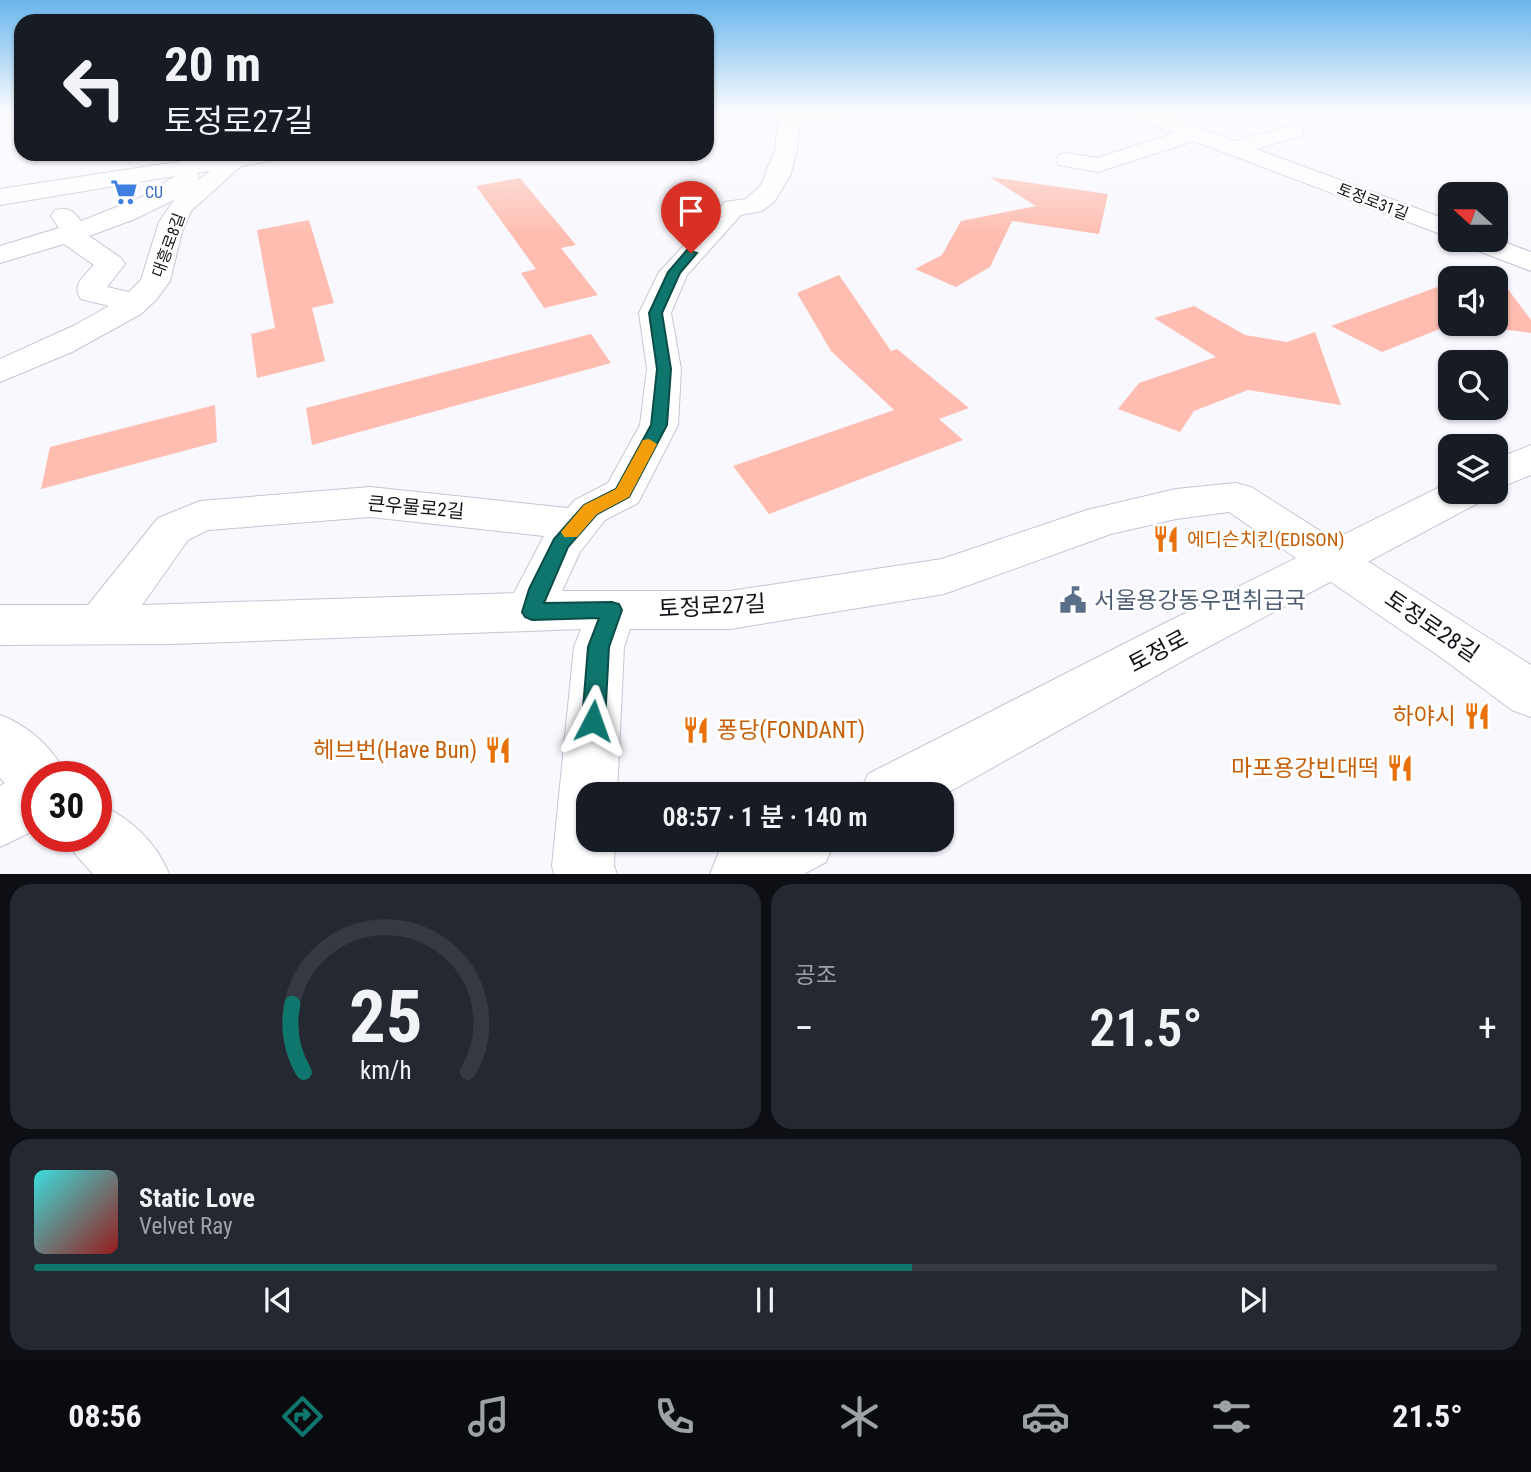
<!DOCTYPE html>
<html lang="ko">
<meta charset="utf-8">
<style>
body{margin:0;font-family:"Roboto Condensed","Noto Sans KR",sans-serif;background:#242831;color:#f1f3f6;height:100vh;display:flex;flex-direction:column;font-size:26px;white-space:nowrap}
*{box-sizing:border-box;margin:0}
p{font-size:23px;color:#9ea1a6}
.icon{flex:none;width:38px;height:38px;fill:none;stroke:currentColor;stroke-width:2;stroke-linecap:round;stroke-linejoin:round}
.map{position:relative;height:874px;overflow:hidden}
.sheet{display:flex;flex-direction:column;gap:10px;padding:10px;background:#0d0f14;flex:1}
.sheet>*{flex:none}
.hud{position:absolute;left:14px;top:14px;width:700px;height:147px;border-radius:21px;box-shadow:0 2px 5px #0004;background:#171b24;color:#f1f3f6;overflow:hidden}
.needle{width:46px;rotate:291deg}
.buttons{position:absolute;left:1438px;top:182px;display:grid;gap:14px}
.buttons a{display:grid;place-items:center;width:70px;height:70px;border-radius:14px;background:#171b24;box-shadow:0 2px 5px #0004;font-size:35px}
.speed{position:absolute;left:21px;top:761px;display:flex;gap:14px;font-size:35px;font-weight:700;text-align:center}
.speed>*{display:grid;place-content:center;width:91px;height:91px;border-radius:50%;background:#171b24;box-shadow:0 2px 5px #0004;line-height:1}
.speed .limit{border:10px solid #d22;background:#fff;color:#111}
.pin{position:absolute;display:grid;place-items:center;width:60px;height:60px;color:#fff;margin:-72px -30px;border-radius:50% 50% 50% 0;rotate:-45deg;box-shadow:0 0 7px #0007}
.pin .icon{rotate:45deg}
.me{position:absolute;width:77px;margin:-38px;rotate:4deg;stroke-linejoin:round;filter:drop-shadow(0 0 5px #0008)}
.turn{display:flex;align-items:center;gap:24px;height:147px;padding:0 35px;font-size:32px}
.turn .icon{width:91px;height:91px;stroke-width:2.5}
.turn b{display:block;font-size:49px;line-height:60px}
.big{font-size:52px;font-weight:600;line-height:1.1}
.sheet .widget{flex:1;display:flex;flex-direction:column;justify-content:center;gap:10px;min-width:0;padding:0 24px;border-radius:21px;background:#242831}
.sheet .dial{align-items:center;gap:0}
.dial svg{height:182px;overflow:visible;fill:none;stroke:#363941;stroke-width:7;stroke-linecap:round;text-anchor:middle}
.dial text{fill:#f1f3f6;stroke:none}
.song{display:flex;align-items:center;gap:21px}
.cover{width:84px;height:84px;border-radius:10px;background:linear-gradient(135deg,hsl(180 70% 55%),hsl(0 70% 35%))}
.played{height:7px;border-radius:4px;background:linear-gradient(90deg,#0f766e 60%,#363941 60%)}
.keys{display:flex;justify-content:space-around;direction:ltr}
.heat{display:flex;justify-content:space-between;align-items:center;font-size:38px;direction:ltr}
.sheet .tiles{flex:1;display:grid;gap:10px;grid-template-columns:1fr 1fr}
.widget:last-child{grid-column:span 2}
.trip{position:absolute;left:576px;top:782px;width:378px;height:70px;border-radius:21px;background:#171b24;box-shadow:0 2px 5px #0004;font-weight:600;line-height:70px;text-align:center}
.menu{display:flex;height:112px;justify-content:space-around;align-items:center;background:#090b0e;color:#9ea1a6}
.menu .icon{width:49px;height:49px}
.menu .current{color:#0f766e}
.menu b{font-size:32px;color:#f1f3f6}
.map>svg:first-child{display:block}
.building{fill:#febdb0}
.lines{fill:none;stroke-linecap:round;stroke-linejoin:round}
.minor-casing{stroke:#c8c5d3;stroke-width:2}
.major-casing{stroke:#c8c5d3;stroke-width:2}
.minor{fill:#fff;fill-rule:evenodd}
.major{fill:#fff;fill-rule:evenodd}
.route{fill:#0f766e;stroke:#0a4d48;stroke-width:2}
.slow{fill:#f59e0b}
.labels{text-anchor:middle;stroke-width:5;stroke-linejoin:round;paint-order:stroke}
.far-shop-label{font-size:16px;fill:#366cbe;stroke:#fff;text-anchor:start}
.far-street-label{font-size:16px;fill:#151318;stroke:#fff}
.street-label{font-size:19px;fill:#151318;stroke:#fff}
.food-label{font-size:19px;fill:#c56008;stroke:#fff;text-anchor:start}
.near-service-label{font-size:23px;fill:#4e5e75;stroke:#fff;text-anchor:start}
.near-street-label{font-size:23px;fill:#151318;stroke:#fff}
.near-food-label{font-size:23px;fill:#c56008;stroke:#fff;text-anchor:end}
</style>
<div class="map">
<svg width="1531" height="874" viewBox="0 0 1531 874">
<rect width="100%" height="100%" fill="#f9f8fe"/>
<g class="building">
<polygon points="990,177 1108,194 1099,234 1012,221 990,267 956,287 915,269 942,255 961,221 1036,206"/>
<polygon points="520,178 576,245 561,248 598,295 544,308 521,273 536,269 476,186"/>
<polygon points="309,220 334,303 312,308 325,361 257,378 251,334 275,328 257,230"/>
<polygon points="839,275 891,351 897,349 969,408 939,419 963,440 769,514 733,466 894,410 831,351 797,293"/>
<polygon points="1451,282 1452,324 1382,352 1331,326"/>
<polygon points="1496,286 1507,288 1531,320 1531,333 1462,324 1496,324"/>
<polygon points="1194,306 1245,335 1287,342 1315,332 1341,405 1248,390 1194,411 1180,432 1118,409 1139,383 1216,357 1154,318"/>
<polygon points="591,334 611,363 312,445 306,408"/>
<polygon points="215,405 217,442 41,489 50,447"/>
</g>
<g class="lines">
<defs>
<g id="minor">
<path d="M779,113H827L834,115L837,119L834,123L799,125L797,150L790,176L774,202L762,211L741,215L687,275L671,313L681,369L678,425L638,503L605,520L580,552L562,591H730L942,559L1087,510L1176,489L1236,483L1251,487L1531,665V717L1512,710L1436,654L1229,512L1176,519L1111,534L944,594L730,629H630L624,647L617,794H588V840H615L614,866L617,874H554L552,866L574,647L581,629L172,644L0,645V605H88L158,518L200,501L370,487L568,508L575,500L608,483L640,425L647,369L639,313L659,272L725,202L746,199L761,185L775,150ZM370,517L544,536L514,593L142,605L188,540L208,530Z"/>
<polygon points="1129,113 1157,113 1235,141 1293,125 1301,126 1304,131 1301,136 1256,149 1451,221 1451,238 1194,141 1098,172 1059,165 1056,160 1059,155 1067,153 1097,158 1174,133 1132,117"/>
<path d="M229,154H284L281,159L241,166L191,211L182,232L170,281L156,300L141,314L72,352L0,382V359L73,326L109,306L81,299C71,285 84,276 94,265L64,244L0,263V246L59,228L51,216L55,210C68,207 73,210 81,221L142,197L175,176L0,205V189ZM210,171L199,180L197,173ZM174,200L159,222L141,280L129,292L107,287L125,264L121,258L89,236L135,219Z"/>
<polygon points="1496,239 1531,252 1531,271 1465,246 1461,240"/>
<path d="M0,715C29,726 54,748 67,777H37V829L0,847V786L5,783L0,778Z"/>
<path d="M96,803C128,816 156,841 169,874H93L75,854L67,836H96Z"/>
</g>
<g id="major">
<polygon points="1531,445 1531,475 1496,489 1496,459"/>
<polygon points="1450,482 1451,492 1486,492 1480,502 1197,653 942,796 860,794 868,774 1161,625"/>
<polygon points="741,840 835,840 826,862 804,874 710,874 719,852"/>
</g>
</defs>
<use href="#minor" class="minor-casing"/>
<use href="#major" class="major-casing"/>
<use href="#minor" class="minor"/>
<use href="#major" class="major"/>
</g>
<linearGradient id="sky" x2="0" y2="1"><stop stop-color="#69b6ec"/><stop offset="0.48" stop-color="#fcfcff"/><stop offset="1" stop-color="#fcfcff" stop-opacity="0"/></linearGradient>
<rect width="1531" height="235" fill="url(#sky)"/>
<polygon class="route" points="687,250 697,253 680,273 662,313 671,369 667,425 629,497 597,514 568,547 544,603 612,602 619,604 622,610 609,647 605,721 601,728 593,731 585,728 582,721 588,647 599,618 532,620 525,617 522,612 529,589 554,539 584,505 616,489 651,425 657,369 649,313 668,272"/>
<polygon class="slow" points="649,439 657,444 629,497 597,514 577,537 564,537 561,532 584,505 616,489 643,440"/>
<defs>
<symbol id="supermarket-bare" viewBox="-9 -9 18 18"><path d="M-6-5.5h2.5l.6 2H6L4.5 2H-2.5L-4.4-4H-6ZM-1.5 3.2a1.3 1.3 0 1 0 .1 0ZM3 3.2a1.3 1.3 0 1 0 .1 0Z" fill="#3f7fe0" stroke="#fff" stroke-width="2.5" paint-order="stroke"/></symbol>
<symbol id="restaurant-bare" viewBox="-9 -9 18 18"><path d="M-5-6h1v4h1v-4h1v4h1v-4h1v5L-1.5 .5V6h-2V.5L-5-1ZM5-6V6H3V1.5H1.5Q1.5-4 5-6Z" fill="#e8710a" stroke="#fff" stroke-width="2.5" paint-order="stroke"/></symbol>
<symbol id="civic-bare" viewBox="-9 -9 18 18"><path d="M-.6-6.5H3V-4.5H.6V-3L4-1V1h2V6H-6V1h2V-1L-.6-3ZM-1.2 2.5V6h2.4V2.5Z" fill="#5c6f8a" stroke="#fff" stroke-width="2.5" paint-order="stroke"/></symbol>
</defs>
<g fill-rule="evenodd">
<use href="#supermarket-bare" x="105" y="173" width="38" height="38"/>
<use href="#restaurant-bare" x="1147" y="520" width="38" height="38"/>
<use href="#civic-bare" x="1054" y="581" width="38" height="38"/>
<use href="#restaurant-bare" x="1458" y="697" width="38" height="38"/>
<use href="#restaurant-bare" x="677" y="711" width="38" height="38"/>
<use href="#restaurant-bare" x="479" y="731" width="38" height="38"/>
<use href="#restaurant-bare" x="1381" y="749" width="38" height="38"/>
</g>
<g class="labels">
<g class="far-shop-label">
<text x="145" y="198">CU</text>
</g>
<g class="far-street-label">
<text transform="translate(1373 201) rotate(21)" y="6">토정로31길</text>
<text transform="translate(168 245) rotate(-70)" y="6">대흥로8길</text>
</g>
<g class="street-label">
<text transform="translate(416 507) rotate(5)" y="7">큰우물로2길</text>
</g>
<g class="food-label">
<text x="1187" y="546">에디슨치킨(EDISON)</text>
</g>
<g class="near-service-label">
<text x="1094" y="608">서울용강동우편취급국</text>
</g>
<g class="near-street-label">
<text transform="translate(712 606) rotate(-3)" y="8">토정로27길</text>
<text transform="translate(1432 626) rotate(34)" y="8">토정로28길</text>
<text transform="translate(1158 651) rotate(-28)" y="8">토정로</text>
</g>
<g class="near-food-label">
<text x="1456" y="724">하야시</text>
<text x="717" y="738" text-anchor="start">퐁당(FONDANT)</text>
<text x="477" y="758">헤브번(Have Bun)</text>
<text x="1379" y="776">마포용강빈대떡</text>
</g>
</g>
</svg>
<div class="buttons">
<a><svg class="needle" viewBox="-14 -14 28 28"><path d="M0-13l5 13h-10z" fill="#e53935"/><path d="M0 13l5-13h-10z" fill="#9ea1a6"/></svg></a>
<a><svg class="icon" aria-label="sound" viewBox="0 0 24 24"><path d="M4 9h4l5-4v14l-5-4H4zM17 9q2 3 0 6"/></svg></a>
<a><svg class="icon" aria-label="search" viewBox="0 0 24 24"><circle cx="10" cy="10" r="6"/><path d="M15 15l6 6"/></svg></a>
<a><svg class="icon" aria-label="layers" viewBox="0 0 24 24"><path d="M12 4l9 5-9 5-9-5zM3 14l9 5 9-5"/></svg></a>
</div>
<div class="speed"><div class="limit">30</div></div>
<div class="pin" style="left:691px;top:253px;background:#d93025"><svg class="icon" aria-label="arrive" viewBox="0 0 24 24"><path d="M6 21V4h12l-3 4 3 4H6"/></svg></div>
<svg class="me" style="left:593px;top:721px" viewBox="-20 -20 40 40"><path d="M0-17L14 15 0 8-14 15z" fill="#0f766e" stroke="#fff" stroke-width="4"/></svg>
<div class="trip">08:57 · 1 분 · 140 m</div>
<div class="hud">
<div class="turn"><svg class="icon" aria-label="left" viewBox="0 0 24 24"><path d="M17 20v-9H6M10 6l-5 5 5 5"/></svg><div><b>20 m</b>토정로27길</div></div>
</div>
</div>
<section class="sheet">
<div class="tiles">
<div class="widget dial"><svg viewBox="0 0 100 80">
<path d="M14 69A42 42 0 1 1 86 69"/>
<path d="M14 69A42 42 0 0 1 9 39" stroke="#0f766e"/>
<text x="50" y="56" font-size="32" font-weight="700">25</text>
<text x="50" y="72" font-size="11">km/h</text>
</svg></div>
<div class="widget"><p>공조</p>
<div class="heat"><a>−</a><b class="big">21.5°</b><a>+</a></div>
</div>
<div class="widget">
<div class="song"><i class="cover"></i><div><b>Static Love</b><p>Velvet Ray</p></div></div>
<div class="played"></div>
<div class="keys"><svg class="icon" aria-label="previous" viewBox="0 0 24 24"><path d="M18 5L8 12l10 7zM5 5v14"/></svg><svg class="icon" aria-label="pause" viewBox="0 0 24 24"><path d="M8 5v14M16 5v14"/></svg><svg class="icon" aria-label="next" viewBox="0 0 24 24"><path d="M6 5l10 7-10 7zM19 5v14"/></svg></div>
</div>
</div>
</section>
<nav class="menu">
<b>08:56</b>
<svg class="icon current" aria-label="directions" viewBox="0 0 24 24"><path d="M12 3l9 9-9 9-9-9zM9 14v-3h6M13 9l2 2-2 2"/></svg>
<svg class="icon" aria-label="music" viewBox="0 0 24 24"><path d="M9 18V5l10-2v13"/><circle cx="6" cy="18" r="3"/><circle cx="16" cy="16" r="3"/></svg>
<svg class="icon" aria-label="phone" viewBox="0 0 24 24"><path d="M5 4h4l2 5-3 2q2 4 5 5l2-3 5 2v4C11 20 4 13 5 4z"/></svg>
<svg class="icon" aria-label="climate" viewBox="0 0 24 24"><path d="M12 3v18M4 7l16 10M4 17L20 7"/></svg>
<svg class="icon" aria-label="car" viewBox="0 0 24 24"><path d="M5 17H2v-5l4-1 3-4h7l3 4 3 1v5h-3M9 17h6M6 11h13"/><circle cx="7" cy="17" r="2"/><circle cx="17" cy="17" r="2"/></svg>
<svg class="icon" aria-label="filters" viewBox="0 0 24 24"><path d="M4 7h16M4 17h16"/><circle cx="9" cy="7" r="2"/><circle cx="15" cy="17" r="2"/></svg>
<b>21.5°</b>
</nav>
